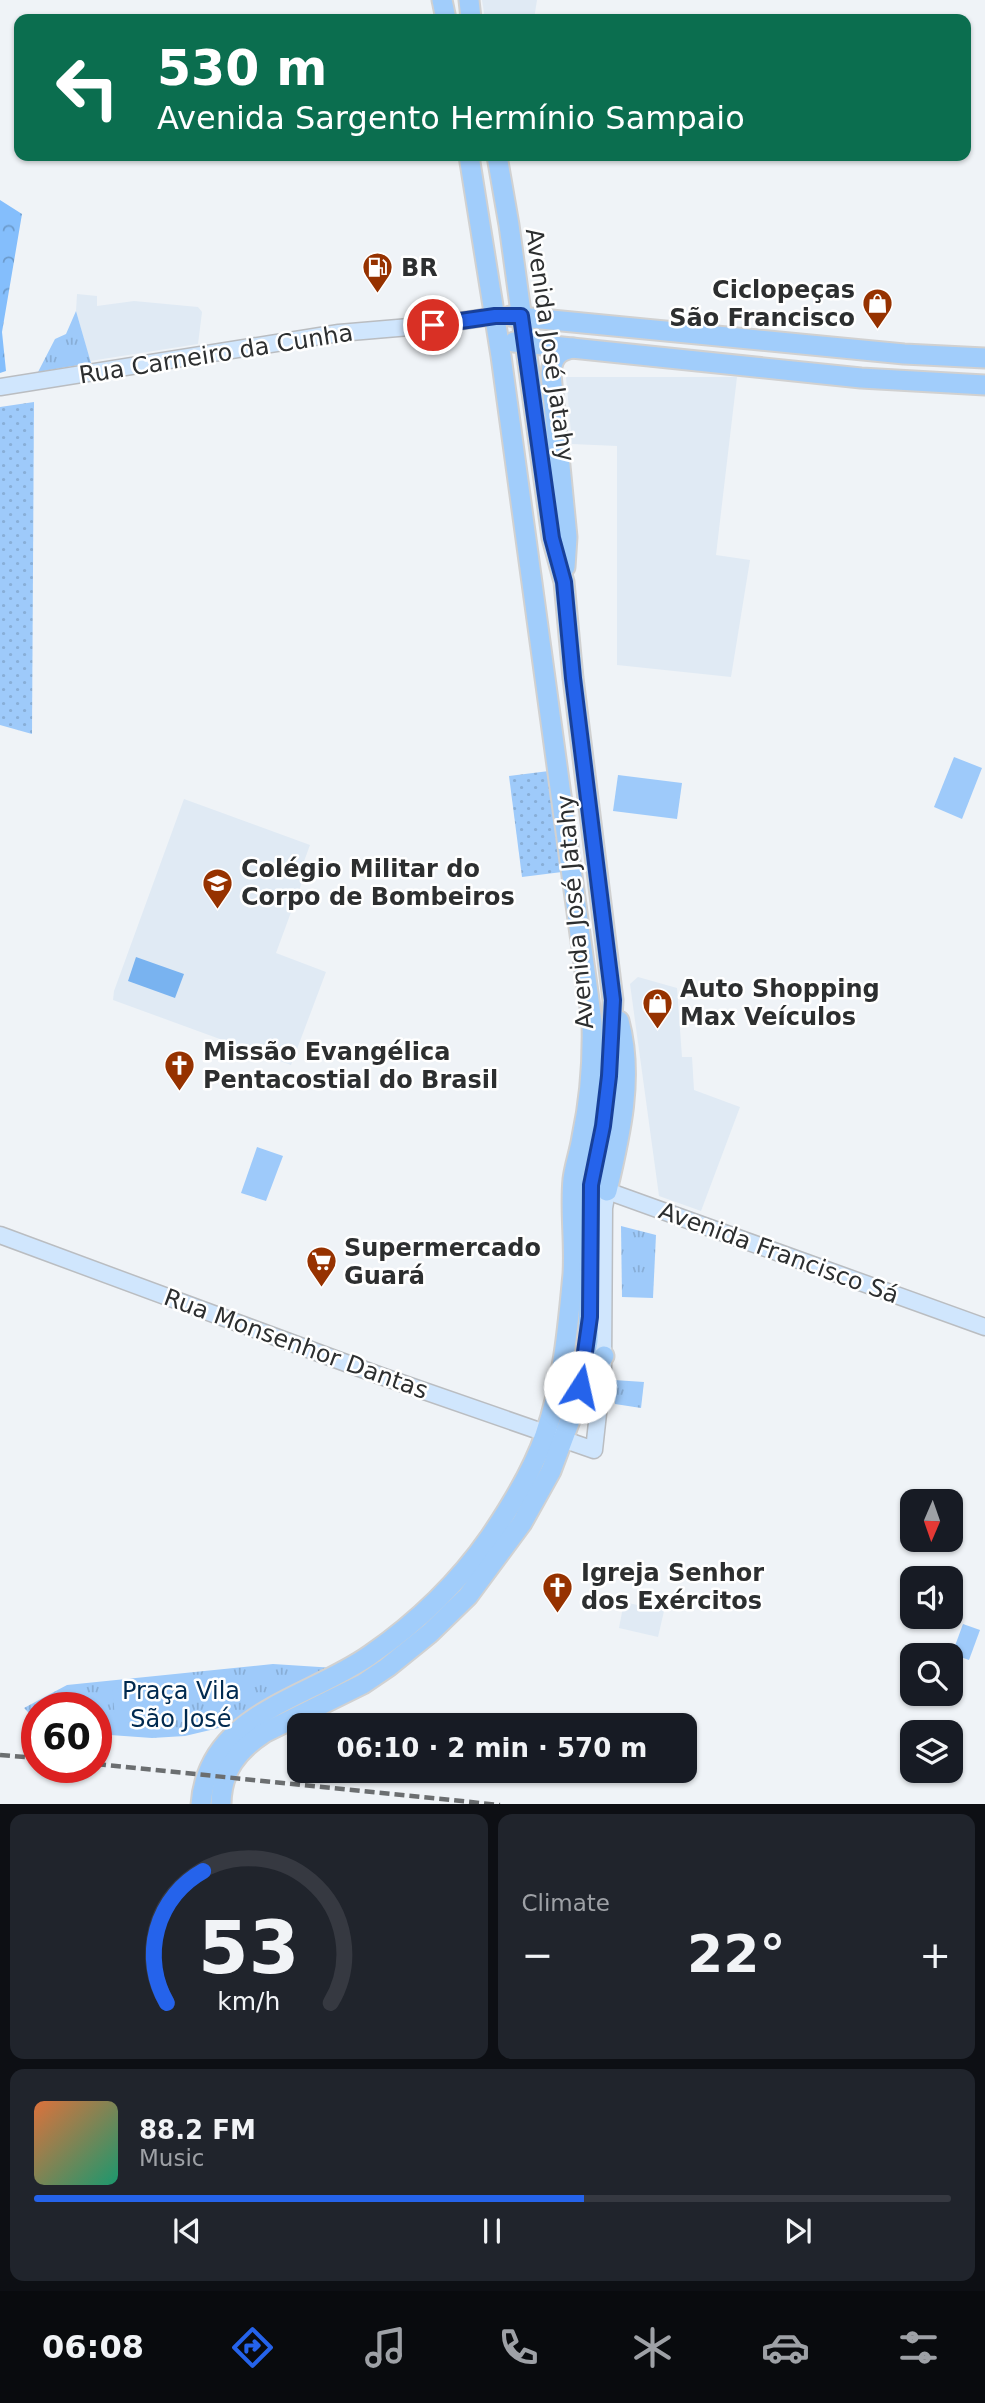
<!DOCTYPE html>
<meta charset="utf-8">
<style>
body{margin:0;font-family:"DejaVu Sans",sans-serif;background:#20242c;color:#f1f3f6;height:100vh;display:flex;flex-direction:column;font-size:26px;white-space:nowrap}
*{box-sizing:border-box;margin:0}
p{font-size:23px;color:#9ea1a6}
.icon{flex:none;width:38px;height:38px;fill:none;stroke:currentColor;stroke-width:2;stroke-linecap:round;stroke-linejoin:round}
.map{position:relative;height:1804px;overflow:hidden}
.panel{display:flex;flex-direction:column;gap:10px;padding:10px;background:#0d0f14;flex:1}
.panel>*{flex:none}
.banner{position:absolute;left:14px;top:14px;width:957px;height:147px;border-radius:14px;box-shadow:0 2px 5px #0004;background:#0b6e4f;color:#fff;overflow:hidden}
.needle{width:46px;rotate:182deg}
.controls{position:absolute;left:900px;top:1489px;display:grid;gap:14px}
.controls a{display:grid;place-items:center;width:63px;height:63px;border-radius:14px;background:#171b24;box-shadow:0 2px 5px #0004;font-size:35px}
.speed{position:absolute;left:21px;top:1692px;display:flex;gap:14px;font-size:35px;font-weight:700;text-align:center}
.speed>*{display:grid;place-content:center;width:91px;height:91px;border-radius:50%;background:#171b24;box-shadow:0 2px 5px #0004;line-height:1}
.speed .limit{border:10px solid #d22;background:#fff;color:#111}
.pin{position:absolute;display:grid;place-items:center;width:60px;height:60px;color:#fff;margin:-30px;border:4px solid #fff;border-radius:50%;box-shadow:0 2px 7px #0007}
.me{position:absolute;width:77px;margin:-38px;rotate:10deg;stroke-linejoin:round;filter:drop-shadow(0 0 5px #0008)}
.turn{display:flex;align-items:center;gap:24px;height:147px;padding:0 28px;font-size:32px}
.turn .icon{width:91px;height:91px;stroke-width:2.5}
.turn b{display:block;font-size:49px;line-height:60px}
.big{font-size:52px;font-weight:800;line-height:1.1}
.panel .tile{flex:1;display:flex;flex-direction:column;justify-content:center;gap:10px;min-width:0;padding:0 24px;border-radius:14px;background:#20242c}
.panel .dial{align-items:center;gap:0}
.dial svg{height:182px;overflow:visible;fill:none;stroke:#363941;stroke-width:7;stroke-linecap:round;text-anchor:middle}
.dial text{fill:#f1f3f6;stroke:none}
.song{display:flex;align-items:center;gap:21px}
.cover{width:84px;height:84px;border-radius:10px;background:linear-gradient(135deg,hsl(20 70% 55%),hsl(160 70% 35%))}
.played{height:7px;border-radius:4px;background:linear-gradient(90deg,#2563eb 60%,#363941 60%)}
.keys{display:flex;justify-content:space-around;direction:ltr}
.heat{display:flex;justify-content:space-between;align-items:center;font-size:38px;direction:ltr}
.panel .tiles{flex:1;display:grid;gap:10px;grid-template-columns:1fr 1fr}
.tile:last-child{grid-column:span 2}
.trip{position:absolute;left:287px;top:1713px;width:410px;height:70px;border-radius:14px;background:#171b24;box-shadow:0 2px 5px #0004;font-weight:800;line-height:70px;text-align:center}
.tab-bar{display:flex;height:112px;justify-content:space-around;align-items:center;background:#090b0e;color:#9ea1a6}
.tab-bar .icon{width:49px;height:49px}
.tab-bar .on{color:#2563eb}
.tab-bar b{font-size:32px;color:#f1f3f6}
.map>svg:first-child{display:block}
.built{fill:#e0eaf4}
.grass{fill:url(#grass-dots)}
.forest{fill:url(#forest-crowns)}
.park{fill:url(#park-tufts)}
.pitch{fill:#9ecafa}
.water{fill:#79b3f0}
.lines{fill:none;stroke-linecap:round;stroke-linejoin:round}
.secondary-casing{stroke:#babdc1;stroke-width:19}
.primary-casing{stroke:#d1d1d1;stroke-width:23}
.secondary{stroke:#d0e6fd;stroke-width:16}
.primary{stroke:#a1cdfb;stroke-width:19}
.rail{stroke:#6b6e70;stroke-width:4.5;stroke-dasharray:10 5;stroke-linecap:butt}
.route-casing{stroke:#184099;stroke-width:18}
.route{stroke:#2563eb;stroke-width:12}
.labels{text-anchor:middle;stroke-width:5;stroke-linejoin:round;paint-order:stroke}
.poi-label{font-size:24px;font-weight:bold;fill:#2d2f30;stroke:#fff;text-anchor:start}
.street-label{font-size:24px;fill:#2d2f30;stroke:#fff}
.park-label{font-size:24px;fill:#002a50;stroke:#fff}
</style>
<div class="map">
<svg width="985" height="1805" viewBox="0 0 985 1805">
<defs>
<pattern id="grass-dots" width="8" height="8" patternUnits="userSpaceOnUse" patternTransform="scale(1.75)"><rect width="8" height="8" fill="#9ecafa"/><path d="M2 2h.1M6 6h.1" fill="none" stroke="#88aed7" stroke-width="1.8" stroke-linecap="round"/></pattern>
<pattern id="forest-crowns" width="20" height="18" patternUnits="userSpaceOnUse" patternTransform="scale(1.75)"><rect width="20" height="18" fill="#84befc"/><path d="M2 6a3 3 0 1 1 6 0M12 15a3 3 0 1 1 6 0" fill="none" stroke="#6c9bcc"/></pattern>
<pattern id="park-tufts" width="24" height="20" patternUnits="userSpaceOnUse" patternTransform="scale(1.75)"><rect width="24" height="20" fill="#9ecafa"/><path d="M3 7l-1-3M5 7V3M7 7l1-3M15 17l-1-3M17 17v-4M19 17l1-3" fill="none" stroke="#88aed7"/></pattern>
</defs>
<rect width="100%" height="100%" fill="#eff3f7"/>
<g class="built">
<polygon points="482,0 537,0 534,19 485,19"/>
<polygon points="77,294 97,296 97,306 134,301 198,307 202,312 198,344 90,361 76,311"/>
<polygon points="566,377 737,377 716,555 750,560 731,677 617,665 617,446 572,444"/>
<polygon points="184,799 310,845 303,864 308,866 276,953 326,972 291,1065 113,1000 114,991"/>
<polygon points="638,977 677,988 682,1057 692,1057 694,1090 740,1107 701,1211 659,1196 630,984"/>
<polygon points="624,1602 664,1611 658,1637 619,1628"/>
</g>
<g class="grass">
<polygon points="34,402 32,734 0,725 0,407"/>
<polygon points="549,771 562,872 522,877 509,776"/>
</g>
<polygon class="forest" points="0,200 22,214 2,332 6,371 0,373"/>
<g class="park">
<polygon points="76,311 91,363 38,372 55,339 66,334"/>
<polygon points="621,1226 656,1235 653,1298 622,1297"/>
<polygon points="614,1380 644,1382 641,1408 615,1404"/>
<polygon points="273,1664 335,1668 263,1704 223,1727 185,1736 152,1738 96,1734 96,1708 37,1708 37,1721 24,1708 67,1685"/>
</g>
<g class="pitch">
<polygon points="954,757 982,768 962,819 934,807"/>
<polygon points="618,775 682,783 677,819 613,811"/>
<polygon points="257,1147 283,1156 266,1201 241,1193"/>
<polygon points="963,1624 980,1630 969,1660 952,1654"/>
<polygon points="164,1683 168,1718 116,1724 112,1689"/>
</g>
<polygon class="water" points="136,957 184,974 175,998 128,981"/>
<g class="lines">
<defs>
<g id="secondary">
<polyline points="0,387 339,333 433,325 495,316"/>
<polyline points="599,1188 985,1327"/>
<polyline points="0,1235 381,1376 594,1450 603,1368 604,1208 607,1191"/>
</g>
<g id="primary">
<polyline points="442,0 446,19"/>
<polyline points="469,0 471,19"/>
<polyline points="510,316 904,354 985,358"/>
<polyline points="514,342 861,378 985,385"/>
<path d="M565,567L567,537L551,374C552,358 557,351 573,348"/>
<path d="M607,1191C620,1136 634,1077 619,1021"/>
<polyline points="583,1383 604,1356"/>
<path d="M201,1805C207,1713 308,1699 370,1655C416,1623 458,1583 490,1537C511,1506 533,1470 545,1435C563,1383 568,1328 573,1274C575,1242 570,1210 573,1179C575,1164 580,1151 582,1137C590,1100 593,1060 592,1022L501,356L469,156"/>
<path d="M221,1805C221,1771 238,1750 264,1733L363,1684L388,1667L430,1633L468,1596L522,1523L551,1471L575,1407L588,1341L591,1185L603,1126L609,1076L613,1000L573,678L564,582L552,538L509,225L497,156"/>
</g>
</defs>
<use href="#secondary" class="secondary-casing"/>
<use href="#primary" class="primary-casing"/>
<use href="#secondary" class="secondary"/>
<use href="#primary" class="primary"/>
<g class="rail">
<polyline points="0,1755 37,1758"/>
<polyline points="96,1764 500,1805"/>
</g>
</g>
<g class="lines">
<defs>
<polyline id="route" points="433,325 495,316 521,316 552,538 564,582 573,678 613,1000 609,1076 603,1126 591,1185 590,1317 580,1387"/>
</defs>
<use href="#route" class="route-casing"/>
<use href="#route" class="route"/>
</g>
<defs>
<symbol id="fuel-pin" viewBox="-11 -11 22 30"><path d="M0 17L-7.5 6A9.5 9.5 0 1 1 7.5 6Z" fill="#963200" stroke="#fff"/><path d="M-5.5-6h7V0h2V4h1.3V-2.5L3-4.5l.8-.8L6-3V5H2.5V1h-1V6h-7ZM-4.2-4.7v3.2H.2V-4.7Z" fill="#fff"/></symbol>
<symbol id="shop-pin" viewBox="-11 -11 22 30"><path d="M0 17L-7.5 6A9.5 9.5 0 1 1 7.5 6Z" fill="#963200" stroke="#fff"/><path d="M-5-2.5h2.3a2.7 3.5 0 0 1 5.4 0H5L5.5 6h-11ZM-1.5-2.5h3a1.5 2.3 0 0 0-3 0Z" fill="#fff"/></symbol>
<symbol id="school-pin" viewBox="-11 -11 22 30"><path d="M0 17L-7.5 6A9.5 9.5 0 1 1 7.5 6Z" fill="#963200" stroke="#fff"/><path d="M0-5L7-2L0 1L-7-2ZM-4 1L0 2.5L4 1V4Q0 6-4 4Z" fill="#fff"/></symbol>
<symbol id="church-pin" viewBox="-11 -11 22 30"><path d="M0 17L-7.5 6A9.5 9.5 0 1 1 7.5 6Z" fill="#963200" stroke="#fff"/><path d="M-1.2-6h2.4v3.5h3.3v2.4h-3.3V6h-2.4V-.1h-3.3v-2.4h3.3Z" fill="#fff"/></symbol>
<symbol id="supermarket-pin" viewBox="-11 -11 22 30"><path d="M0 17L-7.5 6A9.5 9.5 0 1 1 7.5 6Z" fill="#963200" stroke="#fff"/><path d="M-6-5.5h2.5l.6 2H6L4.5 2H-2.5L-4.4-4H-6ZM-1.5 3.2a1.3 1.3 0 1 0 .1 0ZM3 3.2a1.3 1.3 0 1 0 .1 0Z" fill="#fff"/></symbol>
</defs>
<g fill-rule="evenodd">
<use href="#fuel-pin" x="360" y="250" width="35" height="47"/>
<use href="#shop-pin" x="860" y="286" width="35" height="47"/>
<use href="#school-pin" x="200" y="866" width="35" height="47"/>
<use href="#shop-pin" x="640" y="986" width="35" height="47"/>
<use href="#church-pin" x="162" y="1048" width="35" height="47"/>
<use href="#supermarket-pin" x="304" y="1244" width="35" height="47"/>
<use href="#church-pin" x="540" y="1570" width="35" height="47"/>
</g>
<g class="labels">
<g class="poi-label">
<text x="401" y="276">BR</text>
<text x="855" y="298" text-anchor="end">Ciclopeças<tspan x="855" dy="28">São Francisco</tspan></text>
<text x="241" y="877">Colégio Militar do<tspan x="241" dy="28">Corpo de Bombeiros</tspan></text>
<text x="680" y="997">Auto Shopping<tspan x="680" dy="28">Max Veículos</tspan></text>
<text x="203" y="1060">Missão Evangélica<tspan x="203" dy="28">Pentacostial do Brasil</tspan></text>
<text x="344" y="1256">Supermercado<tspan x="344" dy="28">Guará</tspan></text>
<text x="581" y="1581">Igreja Senhor<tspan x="581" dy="28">dos Exércitos</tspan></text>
</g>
<g class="street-label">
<text transform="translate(550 345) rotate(82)" y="8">Avenida José Jatahy</text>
<text transform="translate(216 354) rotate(-9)" y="8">Rua Carneiro da Cunha</text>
<text transform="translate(575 912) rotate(-95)" y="8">Avenida José Jatahy</text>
<text transform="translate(779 1253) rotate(20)" y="8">Avenida Francisco Sá</text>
<text transform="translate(296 1344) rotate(20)" y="8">Rua Monsenhor Dantas</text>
</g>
<g class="park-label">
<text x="181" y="1699">Praça Vila<tspan x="181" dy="28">São José</tspan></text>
</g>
</g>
</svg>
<div class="controls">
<a><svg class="needle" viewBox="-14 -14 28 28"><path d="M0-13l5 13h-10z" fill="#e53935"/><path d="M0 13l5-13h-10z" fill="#9ea1a6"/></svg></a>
<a><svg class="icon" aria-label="sound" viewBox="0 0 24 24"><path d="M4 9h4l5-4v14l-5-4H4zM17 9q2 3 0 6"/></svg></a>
<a><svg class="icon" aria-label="search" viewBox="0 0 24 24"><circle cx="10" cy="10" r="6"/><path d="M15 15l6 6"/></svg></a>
<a><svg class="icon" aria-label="layers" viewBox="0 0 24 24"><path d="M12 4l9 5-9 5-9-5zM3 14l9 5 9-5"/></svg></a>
</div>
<div class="speed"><div class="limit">60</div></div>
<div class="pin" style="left:433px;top:325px;background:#d93025"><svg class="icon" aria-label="arrive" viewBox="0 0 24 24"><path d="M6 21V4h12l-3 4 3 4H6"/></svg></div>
<svg class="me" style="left:580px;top:1387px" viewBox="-20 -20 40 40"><circle r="19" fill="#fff"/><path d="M0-13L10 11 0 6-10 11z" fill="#2563eb"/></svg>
<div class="trip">06:10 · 2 min · 570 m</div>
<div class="banner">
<div class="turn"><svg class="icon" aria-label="left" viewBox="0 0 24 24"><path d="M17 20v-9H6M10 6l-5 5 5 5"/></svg><div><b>530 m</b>Avenida Sargento Hermínio Sampaio</div></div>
</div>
</div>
<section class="panel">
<div class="tiles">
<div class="tile dial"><svg viewBox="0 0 100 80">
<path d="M14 69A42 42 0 1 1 86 69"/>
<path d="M14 69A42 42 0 0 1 30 11" stroke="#2563eb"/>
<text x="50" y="56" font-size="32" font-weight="700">53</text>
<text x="50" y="72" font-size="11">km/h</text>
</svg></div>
<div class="tile"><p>Climate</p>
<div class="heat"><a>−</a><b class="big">22°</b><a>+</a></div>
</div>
<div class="tile">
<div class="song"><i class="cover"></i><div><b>88.2 FM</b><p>Music</p></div></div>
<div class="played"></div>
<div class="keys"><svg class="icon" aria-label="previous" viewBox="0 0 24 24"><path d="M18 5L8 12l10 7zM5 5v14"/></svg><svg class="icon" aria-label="pause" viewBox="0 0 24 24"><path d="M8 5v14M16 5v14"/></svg><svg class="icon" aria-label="next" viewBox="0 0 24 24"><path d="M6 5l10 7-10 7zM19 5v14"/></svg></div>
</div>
</div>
</section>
<nav class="tab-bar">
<b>06:08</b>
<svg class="icon on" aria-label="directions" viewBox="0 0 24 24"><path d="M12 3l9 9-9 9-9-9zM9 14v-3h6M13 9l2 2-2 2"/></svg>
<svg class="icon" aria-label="music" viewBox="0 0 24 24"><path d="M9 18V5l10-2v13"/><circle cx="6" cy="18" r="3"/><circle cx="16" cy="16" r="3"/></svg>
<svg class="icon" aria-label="phone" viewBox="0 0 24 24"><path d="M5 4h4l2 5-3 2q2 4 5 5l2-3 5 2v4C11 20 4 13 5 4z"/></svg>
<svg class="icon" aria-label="climate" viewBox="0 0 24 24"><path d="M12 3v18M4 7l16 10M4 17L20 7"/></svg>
<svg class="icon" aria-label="car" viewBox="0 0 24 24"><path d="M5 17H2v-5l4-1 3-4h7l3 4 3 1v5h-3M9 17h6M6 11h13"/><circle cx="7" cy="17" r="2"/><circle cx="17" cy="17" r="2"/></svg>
<svg class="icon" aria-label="filters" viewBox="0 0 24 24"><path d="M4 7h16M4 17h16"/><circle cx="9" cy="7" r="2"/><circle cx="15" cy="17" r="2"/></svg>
</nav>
